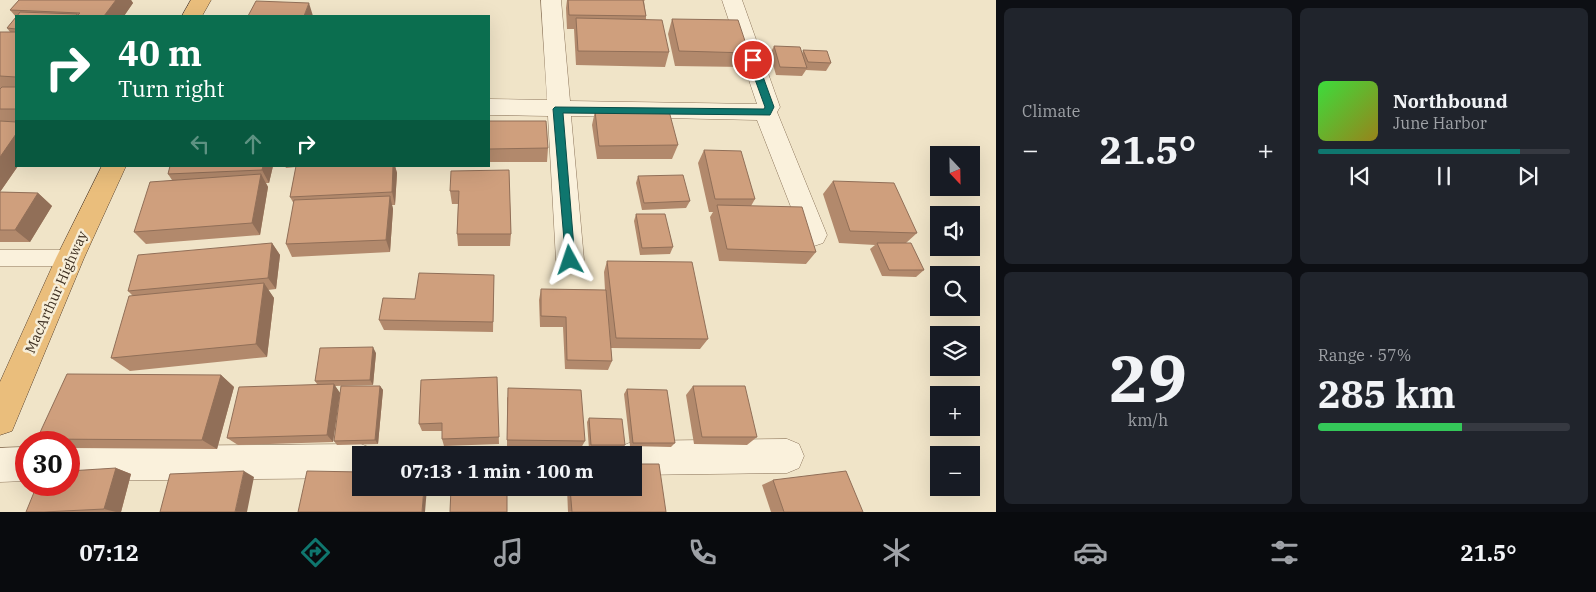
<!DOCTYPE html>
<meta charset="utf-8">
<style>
body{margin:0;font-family:"IBM Plex Serif",serif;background:#20242c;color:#f1f3f6;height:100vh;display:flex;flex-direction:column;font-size:19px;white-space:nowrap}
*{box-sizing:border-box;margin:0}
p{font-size:16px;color:#9ea1a6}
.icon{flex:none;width:28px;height:28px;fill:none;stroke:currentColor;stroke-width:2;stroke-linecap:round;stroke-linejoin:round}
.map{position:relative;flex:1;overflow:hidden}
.details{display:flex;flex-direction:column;gap:8px;padding:8px;background:#0d0f14;width:600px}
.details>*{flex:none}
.banner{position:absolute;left:15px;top:15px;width:475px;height:152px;border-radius:0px;box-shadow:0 5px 20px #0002;background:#0b6e4f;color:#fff;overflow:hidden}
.needle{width:32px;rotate:158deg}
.fabs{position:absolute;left:930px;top:146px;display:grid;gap:10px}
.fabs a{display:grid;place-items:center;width:50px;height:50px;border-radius:0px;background:#171b24;box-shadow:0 5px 20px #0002;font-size:25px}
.speed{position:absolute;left:15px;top:431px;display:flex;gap:10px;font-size:25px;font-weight:700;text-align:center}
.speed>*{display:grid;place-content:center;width:65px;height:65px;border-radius:50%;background:#171b24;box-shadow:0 5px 20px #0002;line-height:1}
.speed .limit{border:8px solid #d22;background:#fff;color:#111}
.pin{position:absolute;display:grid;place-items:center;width:42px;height:42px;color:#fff;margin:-21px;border:2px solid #fff;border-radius:50%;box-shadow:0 1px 5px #0007}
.me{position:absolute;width:55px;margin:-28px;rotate:355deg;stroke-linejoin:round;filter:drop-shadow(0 0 4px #0008)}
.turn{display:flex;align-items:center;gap:18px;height:105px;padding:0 20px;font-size:22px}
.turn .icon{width:65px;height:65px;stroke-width:2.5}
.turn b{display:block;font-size:35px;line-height:42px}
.lanes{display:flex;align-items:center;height:48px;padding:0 20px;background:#0003;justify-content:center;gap:25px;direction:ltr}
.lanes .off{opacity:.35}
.big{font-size:38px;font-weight:800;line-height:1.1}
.details .card{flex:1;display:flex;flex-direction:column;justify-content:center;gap:8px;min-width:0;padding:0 18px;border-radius:8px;background:#20242c}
.details .dial{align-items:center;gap:0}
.dial b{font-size:65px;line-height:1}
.song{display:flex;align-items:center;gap:15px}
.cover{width:60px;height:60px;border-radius:8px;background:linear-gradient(135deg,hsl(120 70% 55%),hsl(50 70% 35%))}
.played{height:5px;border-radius:2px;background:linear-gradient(90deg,#0f766e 80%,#363941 80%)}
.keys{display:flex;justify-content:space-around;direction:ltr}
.heat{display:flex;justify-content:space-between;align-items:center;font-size:28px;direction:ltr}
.charge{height:8px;border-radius:4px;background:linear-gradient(90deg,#34c759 57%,#363941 0)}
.details .tiles{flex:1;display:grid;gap:8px;grid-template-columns:repeat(2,1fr)}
.trip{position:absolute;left:352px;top:446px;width:290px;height:50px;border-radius:0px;background:#171b24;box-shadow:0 5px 20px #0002;font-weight:800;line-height:50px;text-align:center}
.dock{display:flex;height:80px;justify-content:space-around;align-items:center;background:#090b0e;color:#9ea1a6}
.dock .icon{width:35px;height:35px}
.dock .selected{color:#0f766e}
.dock b{font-size:22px;color:#f1f3f6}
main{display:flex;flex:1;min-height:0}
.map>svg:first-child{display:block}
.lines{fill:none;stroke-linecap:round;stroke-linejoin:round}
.service-casing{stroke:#8d765c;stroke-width:1}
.minor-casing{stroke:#8d765c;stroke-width:1}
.trunk-casing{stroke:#5b4430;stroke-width:1}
.service{fill:#faf1dc;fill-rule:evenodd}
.minor{fill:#faf1dc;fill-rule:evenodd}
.trunk{fill:#eabe7c;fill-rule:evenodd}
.wall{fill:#b2896c}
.shaded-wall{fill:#916f58}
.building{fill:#cf9f7d;stroke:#916f58}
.route{fill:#0f766e;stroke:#0a4d48}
.labels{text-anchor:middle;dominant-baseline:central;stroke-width:5;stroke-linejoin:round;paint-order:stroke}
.street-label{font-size:14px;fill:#3d2e20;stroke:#f7eed8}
</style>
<main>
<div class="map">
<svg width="996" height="512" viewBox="0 0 996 512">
<rect width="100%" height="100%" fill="#f0e4c8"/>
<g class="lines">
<defs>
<path id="service" d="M 0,250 L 70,250 L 77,252 L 79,258 L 77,264 L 70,266 L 0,266 Z"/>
<path id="minor" d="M 541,0 L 561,0 L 570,101 L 757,104 L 722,0 L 742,0 L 780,107 L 777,112 L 827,235 L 823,243 L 814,246 L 805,243 L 757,120 L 571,116 L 584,260 L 580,268 L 570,272 L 560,268 L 556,260 L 548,116 L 489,115 L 489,99 L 547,100 Z
M 787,439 L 799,444 L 804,456 L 799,468 L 787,473 L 634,475 L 634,455 L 618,455 L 622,446 L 634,441 Z
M 361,444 L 373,449 L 376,455 L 361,455 L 361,478 L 69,481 L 69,447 Z
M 26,447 L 26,481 L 0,482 L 0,448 Z"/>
<path id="trunk" d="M 191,0 L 211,0 L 202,16 L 182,16 Z
M 102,166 L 126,166 L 84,258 L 12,431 L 0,435 L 0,382 L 56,258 Z"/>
</defs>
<!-- service casing -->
<use href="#service" class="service-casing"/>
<!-- minor casing -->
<use href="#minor" class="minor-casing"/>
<!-- trunk casing -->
<use href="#trunk" class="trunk-casing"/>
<!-- service -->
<use href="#service" class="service"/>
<!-- minor -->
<use href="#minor" class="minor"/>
<!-- trunk -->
<use href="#trunk" class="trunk"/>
</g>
<!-- wall -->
<path class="wall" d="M 19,0 L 131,0 L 133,3 L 124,16 L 16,16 L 16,166 L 18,166 L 0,192 L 38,193 L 52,206 L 30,242 L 0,242 L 0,32 L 10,32 L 7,28 L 16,17 L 10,10 Z
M 567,0 L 645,0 L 644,1 L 646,16 L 646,19 L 669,52 L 665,67 L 576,65 L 574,29 L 567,29 L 566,8 Z
M 672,19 L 749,53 L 743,67 L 675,66 L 668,34 Z
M 774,46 L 802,54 L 803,50 L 831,63 L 826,71 L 806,70 L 802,76 L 776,75 L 770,54 Z
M 595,111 L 678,145 L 672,159 L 597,159 L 592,125 Z
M 489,121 L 548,148 L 547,162 L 489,162 Z
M 704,150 L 755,199 L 751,206 L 816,252 L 806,264 L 719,261 L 710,217 L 713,212 L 709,212 L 698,163 Z
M 170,166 L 273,166 L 269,183 L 266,183 L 268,187 L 260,235 L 146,244 L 134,232 L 172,180 L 168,174 Z
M 285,166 L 395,166 L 397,173 L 395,205 L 392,205 L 393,209 L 390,252 L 292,257 L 286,244 L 294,204 L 290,197 L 296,167 L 286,168 Z
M 509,170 L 511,234 L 510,246 L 458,246 L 457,234 L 458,204 L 452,204 L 450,191 Z
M 638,176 L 690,201 L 686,208 L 642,210 L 636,183 Z
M 833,181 L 917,233 L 906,243 L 924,270 L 916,277 L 882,276 L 870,249 L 875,245 L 839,243 L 823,194 Z
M 636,214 L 673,247 L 670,254 L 640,255 L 634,221 Z
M 272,243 L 280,255 L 276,289 L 268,290 L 274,298 L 267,357 L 130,371 L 111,358 L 133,296 L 128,291 Z
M 607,261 L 708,339 L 700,349 L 611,348 L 607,301 L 612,361 L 608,370 L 565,369 L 563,327 L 540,327 L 539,300 L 541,289 L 605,290 L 604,272 Z
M 494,275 L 493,332 L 384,330 L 379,320 L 415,299 Z
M 376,353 L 373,385 L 335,386 L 340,393 L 333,442 L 238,445 L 227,438 L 317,384 L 315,381 Z
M 221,375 L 234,387 L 217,449 L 69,448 L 69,442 L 46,442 L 37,439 Z
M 497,377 L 499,444 L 444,446 L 442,439 L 442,431 L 422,431 L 419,424 Z
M 380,386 L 383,390 L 378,444 L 337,445 L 334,441 Z
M 693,386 L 757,437 L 747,445 L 694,444 L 686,395 Z
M 627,389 L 675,443 L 671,447 L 630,446 L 624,394 Z
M 507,397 L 585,441 L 581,448 L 507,447 Z
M 589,418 L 625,445 L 622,449 L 589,449 L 587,422 Z
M 116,468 L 131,474 L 121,512 L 26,512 Z
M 773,480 L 863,512 L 771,512 L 762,485 Z
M 567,488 L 634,488 L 666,512 L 568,512 Z"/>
<!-- shaded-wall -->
<path class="shaded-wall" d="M 116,0 L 131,0 L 133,3 L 124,16 L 104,16 Z
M 309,3 L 313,16 L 304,16 Z
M 16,134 L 16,166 L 18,166 L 0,192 L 0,157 Z
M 263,166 L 273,166 L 269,183 L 262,170 Z
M 393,166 L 395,166 L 397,173 L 395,205 L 392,192 Z
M 261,174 L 268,187 L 260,235 L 252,223 Z
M 38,193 L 52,206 L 30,242 L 15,230 Z
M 390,196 L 393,209 L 390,252 L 386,240 Z
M 272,243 L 280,255 L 276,289 L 268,278 Z
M 264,283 L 274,298 L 267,357 L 256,344 Z
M 373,347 L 376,353 L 373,385 L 370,380 Z
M 221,375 L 234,387 L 217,449 L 202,440 Z
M 334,384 L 340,393 L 333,442 L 327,435 Z
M 380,386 L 383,390 L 378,444 L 375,440 Z
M 116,468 L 131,474 L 121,512 L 116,512 L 104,509 Z
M 244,471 L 254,477 L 247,512 L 235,512 Z
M 424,488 L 427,488 L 425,512 L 422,512 Z"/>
<!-- building -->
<path class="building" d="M 19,0 L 116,0 L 104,16 L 77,16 L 80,13 L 10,10 Z
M 568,0 L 643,0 L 646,16 L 569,15 Z
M 256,1 L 309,3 L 304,16 L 248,16 Z
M 20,12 L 77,14 L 76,16 L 17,16 Z
M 16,17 L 16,29 L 7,28 Z
M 576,18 L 662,20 L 669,52 L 578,51 Z
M 672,19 L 738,20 L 749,53 L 679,51 Z
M 0,32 L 16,32 L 16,77 L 0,76 Z
M 774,46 L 800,47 L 807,68 L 780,67 Z
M 803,50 L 827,51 L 831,63 L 808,62 Z
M 2,87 L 16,87 L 16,109 L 0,109 L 0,89 Z
M 595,111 L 669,111 L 678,145 L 599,146 Z
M 0,121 L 16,122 L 16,134 L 0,157 Z
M 489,121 L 546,121 L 548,148 L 489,149 Z
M 704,150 L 741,151 L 755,199 L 715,199 Z
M 170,166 L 263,166 L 262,170 L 168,174 Z
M 296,166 L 393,166 L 392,192 L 290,197 Z
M 509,170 L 511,234 L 457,234 L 459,191 L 450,191 L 451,171 Z
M 261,174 L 252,223 L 134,232 L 150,182 Z
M 683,175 L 690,201 L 644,203 L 638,176 Z
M 833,181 L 894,183 L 917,233 L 850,231 Z
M 0,192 L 38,193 L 15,230 L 0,230 Z
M 390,196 L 386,240 L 286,244 L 294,200 Z
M 717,205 L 802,207 L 816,252 L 727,249 Z
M 636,214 L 665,214 L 673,247 L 642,248 Z
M 272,243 L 268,278 L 128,291 L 138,255 Z
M 877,243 L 911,243 L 924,270 L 889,270 Z
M 607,261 L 692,262 L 708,339 L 616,338 Z
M 419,273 L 494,275 L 493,322 L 379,320 L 383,298 L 415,299 Z
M 264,283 L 256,344 L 111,358 L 129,296 Z
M 541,289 L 606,290 L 612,361 L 567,360 L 566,317 L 541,316 Z
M 373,347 L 370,380 L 315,381 L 320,348 Z
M 67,374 L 221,375 L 202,440 L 37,439 Z
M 497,377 L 499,437 L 442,439 L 442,423 L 419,424 L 421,380 Z
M 334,384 L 327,435 L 227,438 L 239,387 Z
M 341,386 L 380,386 L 375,440 L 334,441 Z
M 693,386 L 745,386 L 757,437 L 702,437 Z
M 508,388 L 581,390 L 585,441 L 507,440 Z
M 627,389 L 667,390 L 675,443 L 633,443 Z
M 589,418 L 622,419 L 625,445 L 591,445 Z
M 634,464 L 659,464 L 666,512 L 572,512 L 570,488 L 634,488 Z
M 116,468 L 104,509 L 44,512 L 26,512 L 37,485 L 69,485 L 69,471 Z
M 244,471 L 235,512 L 160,512 L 170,474 Z
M 307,471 L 361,472 L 361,488 L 424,488 L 422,512 L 298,512 Z
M 846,471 L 863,512 L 784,512 L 773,480 Z
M 451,488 L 507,488 L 507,512 L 450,512 Z"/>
<!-- route -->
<path class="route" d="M 750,57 L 756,57 L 757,60 L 774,107 L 770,115 L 563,113 L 575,260 L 574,264 L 566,264 L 553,109 L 555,107 L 764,109 L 765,107 L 748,60 Z"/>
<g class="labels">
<!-- street labels -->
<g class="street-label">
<text transform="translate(56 292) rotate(-66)">MacArthur Highway</text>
</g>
</g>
</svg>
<div class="fabs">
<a><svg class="needle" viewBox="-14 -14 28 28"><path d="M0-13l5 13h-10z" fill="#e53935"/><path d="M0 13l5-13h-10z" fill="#9ea1a6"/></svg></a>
<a><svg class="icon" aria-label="sound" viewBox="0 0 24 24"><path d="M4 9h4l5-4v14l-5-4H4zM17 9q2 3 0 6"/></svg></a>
<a><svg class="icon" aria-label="search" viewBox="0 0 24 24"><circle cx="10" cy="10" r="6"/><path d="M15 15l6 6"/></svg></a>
<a><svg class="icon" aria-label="layers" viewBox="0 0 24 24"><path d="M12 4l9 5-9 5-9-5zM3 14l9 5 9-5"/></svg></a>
<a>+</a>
<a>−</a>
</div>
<div class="speed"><div class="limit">30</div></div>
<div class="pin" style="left:753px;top:60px;background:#d93025"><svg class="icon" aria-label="arrive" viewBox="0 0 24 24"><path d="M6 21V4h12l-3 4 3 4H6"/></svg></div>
<svg class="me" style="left:570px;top:260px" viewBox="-20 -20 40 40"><path d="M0-17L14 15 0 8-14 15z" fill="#0f766e" stroke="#fff" stroke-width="4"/></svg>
<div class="trip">07:13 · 1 min · 100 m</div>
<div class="banner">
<div class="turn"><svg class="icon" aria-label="right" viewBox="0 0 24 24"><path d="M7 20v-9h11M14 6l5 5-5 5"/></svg><div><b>40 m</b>Turn right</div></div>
<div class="lanes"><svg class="icon off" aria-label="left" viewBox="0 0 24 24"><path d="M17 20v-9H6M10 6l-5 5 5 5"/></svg><svg class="icon off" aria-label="ahead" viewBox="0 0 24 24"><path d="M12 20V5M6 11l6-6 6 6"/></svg><svg class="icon" aria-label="right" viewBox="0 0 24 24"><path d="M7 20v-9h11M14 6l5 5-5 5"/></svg></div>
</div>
</div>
<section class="details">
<div class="tiles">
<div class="card"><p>Climate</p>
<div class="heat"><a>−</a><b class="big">21.5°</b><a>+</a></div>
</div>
<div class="card">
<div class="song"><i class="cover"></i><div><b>Northbound</b><p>June Harbor</p></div></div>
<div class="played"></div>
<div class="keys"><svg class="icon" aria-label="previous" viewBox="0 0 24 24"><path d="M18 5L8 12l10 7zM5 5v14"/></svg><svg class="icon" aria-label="pause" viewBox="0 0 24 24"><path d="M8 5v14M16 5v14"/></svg><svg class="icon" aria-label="next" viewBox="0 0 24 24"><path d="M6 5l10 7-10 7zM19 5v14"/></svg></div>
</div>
<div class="card dial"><b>29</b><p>km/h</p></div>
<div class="card"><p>Range · 57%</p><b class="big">285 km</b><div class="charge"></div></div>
</div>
</section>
</main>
<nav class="dock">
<b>07:12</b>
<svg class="icon selected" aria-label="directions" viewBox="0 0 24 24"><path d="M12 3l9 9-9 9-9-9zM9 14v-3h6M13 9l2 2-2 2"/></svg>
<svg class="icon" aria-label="music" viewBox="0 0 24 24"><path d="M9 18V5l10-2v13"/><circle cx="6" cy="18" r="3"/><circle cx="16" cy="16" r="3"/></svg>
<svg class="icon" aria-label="phone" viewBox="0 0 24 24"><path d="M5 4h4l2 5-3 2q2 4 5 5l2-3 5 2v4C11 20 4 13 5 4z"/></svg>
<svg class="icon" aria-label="climate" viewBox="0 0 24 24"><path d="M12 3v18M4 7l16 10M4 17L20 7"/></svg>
<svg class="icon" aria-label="car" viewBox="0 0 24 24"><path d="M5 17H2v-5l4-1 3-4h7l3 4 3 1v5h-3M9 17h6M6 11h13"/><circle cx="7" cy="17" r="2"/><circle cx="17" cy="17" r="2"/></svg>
<svg class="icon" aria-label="filters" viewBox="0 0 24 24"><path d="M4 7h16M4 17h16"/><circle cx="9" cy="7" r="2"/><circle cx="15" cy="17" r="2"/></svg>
<b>21.5°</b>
</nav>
